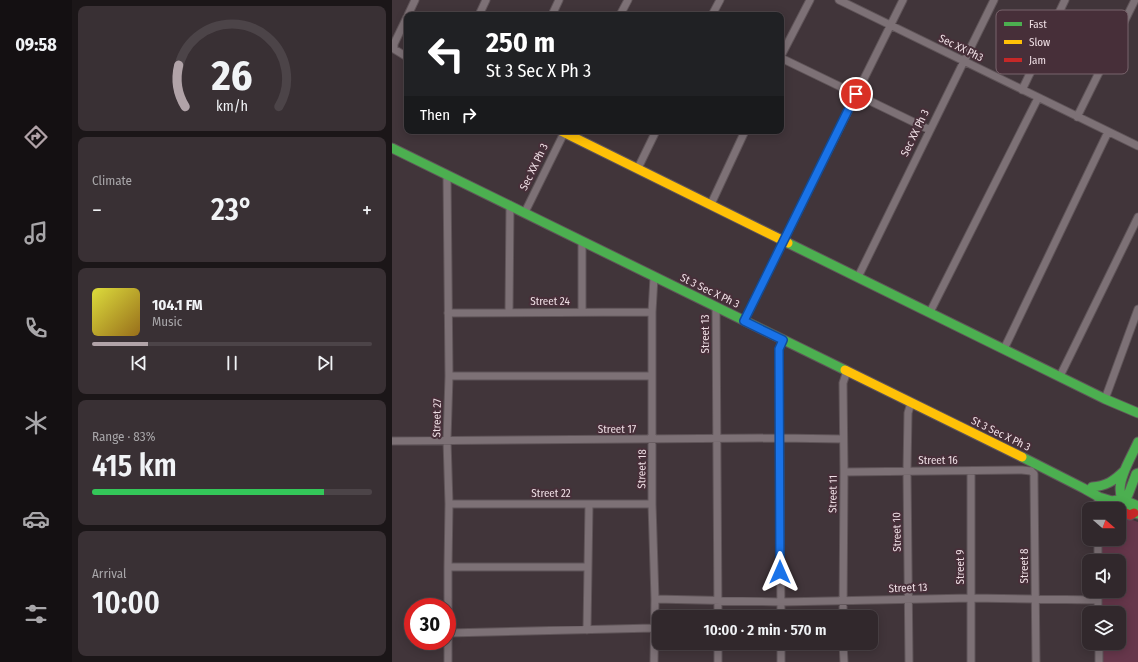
<!DOCTYPE html>
<meta charset="utf-8">
<style>
body{margin:0;font-family:"Fira Sans Condensed",sans-serif;background:#393034;color:#f1f3f6;height:100vh;display:flex;flex-direction:column;font-size:15px;white-space:nowrap}
*{box-sizing:border-box;margin:0}
p{font-size:13px;color:#a8a6a9}
.icon{flex:none;width:22px;height:22px;fill:none;stroke:currentColor;stroke-width:2;stroke-linecap:round;stroke-linejoin:round}
.map{position:relative;flex:1;overflow:hidden}
.drawer{display:flex;flex-direction:column;gap:6px;padding:6px;background:#1b1618;width:320px}
.drawer>*{flex:none}
.guide{position:absolute;left:12px;top:12px;width:380px;height:122px;border-radius:8px;box-shadow:0 2px 10px #0003,0 0 0 1px #4c4448;background:#202124;color:#fff;overflow:hidden}
.needle{width:26px;rotate:110deg}
.fabs{position:absolute;left:690px;top:502px;display:grid;gap:8px}
.fabs a{display:grid;place-items:center;width:44px;height:44px;border-radius:8px;background:#31282c;box-shadow:0 2px 10px #0003,0 0 0 1px #4c4448;font-size:20px}
.speed{position:absolute;left:12px;top:598px;display:flex;gap:8px;font-size:20px;font-weight:700;text-align:center}
.speed>*{display:grid;place-content:center;width:52px;height:52px;border-radius:50%;background:#31282c;box-shadow:0 2px 10px #0003,0 0 0 1px #4c4448;line-height:1}
.speed .limit{border:6px solid #d22;background:#fff;color:#111}
.pin{position:absolute;display:grid;place-items:center;width:34px;height:34px;color:#fff;margin:-17px;border:2px solid #fff;border-radius:50%;box-shadow:0 1px 4px #0007}
.me{position:absolute;width:44px;margin:-22px;rotate:0deg;stroke-linejoin:round;filter:drop-shadow(0 0 3px #0008)}
.turn{display:flex;align-items:center;gap:14px;height:84px;padding:0 16px;font-size:18px}
.turn .icon{width:52px;height:52px;stroke-width:2.5}
.turn b{display:block;font-size:28px;line-height:34px}
.then{display:flex;align-items:center;height:38px;padding:0 16px;background:#0003;gap:8px;font-size:15px}
.big{font-size:30px;font-weight:600;line-height:1.1}
.drawer .tile{flex:1;display:flex;flex-direction:column;justify-content:center;gap:6px;min-width:0;padding:0 14px;border-radius:8px;background:#393034}
.drawer .dial{align-items:center;gap:0}
.dial svg{height:104px;overflow:visible;fill:none;stroke:#4c4448;stroke-width:7;stroke-linecap:round;text-anchor:middle}
.dial text{fill:#f1f3f6;stroke:none}
.song{display:flex;align-items:center;gap:12px}
.cover{width:48px;height:48px;border-radius:6px;background:linear-gradient(135deg,hsl(60 70% 55%),hsl(40 70% 35%))}
.played{height:4px;border-radius:2px;background:linear-gradient(90deg,#b1a3a8 20%,#4c4448 20%)}
.keys{display:flex;justify-content:space-around;direction:ltr}
.heat{display:flex;justify-content:space-between;align-items:center;font-size:22px;direction:ltr}
.charge{height:6px;border-radius:3px;background:linear-gradient(90deg,#34c759 83%,#4c4448 0)}
.trip{position:absolute;left:260px;top:610px;width:226px;height:40px;border-radius:8px;background:#31282c;box-shadow:0 2px 10px #0003,0 0 0 1px #4c4448;font-weight:600;line-height:40px;text-align:center}
main{display:flex;flex:1;min-height:0}
.menu{display:flex;flex-direction:column;width:72px;justify-content:space-around;align-items:center;background:#141012;color:#a8a6a9}
.menu .icon{width:28px;height:28px}
.menu .current{color:#b1a3a8}
.menu b{font-size:18px;color:#f1f3f6}
.map>svg:first-child{display:block}
.green{fill:#66374b}
.lines{fill:none;stroke-linecap:round;stroke-linejoin:round}
.street-casing{stroke:#5f5458;stroke-width:9}
.fast-casing{stroke:#5f5458;stroke-width:11}
.slow-casing{stroke:#5f5458;stroke-width:11}
.jam-casing{stroke:#5f5458;stroke-width:11}
.street{stroke:#7d7176;stroke-width:7}
.fast{stroke:#4caf50;stroke-width:9}
.slow{stroke:#ffc107;stroke-width:9}
.jam{stroke:#c62828;stroke-width:9}
.route-casing{stroke:#114b97;stroke-width:10}
.route{stroke:#1a73e8;stroke-width:7}
.labels{text-anchor:middle;dominant-baseline:central;stroke-width:4;stroke-linejoin:round;paint-order:stroke}
.street-label{font-size:11px;fill:#eedee4;stroke:#472f39}
.key{fill:#472f39;stroke:#79646c;stroke-width:1}
.key-label{font-size:11px;fill:#eedee4}
</style>
<main>
<nav class="menu">
<b>09:58</b>
<svg class="icon current" aria-label="directions" viewBox="0 0 24 24"><path d="M12 3l9 9-9 9-9-9zM9 14v-3h6M13 9l2 2-2 2"/></svg>
<svg class="icon" aria-label="music" viewBox="0 0 24 24"><path d="M9 18V5l10-2v13"/><circle cx="6" cy="18" r="3"/><circle cx="16" cy="16" r="3"/></svg>
<svg class="icon" aria-label="phone" viewBox="0 0 24 24"><path d="M5 4h4l2 5-3 2q2 4 5 5l2-3 5 2v4C11 20 4 13 5 4z"/></svg>
<svg class="icon" aria-label="climate" viewBox="0 0 24 24"><path d="M12 3v18M4 7l16 10M4 17L20 7"/></svg>
<svg class="icon" aria-label="car" viewBox="0 0 24 24"><path d="M5 17H2v-5l4-1 3-4h7l3 4 3 1v5h-3M9 17h6M6 11h13"/><circle cx="7" cy="17" r="2"/><circle cx="17" cy="17" r="2"/></svg>
<svg class="icon" aria-label="filters" viewBox="0 0 24 24"><path d="M4 7h16M4 17h16"/><circle cx="9" cy="7" r="2"/><circle cx="15" cy="17" r="2"/></svg>
</nav>
<section class="drawer">
<div class="tile dial"><svg viewBox="0 0 100 80">
<path d="M14 69A42 42 0 1 1 86 69"/>
<path d="M14 69A42 42 0 0 1 9 37" stroke="#b1a3a8"/>
<text x="50" y="56" font-size="32" font-weight="700">26</text>
<text x="50" y="72" font-size="11">km/h</text>
</svg></div>
<div class="tile"><p>Climate</p>
<div class="heat"><a>−</a><b class="big">23°</b><a>+</a></div>
</div>
<div class="tile">
<div class="song"><i class="cover"></i><div><b>104.1 FM</b><p>Music</p></div></div>
<div class="played"></div>
<div class="keys"><svg class="icon" aria-label="previous" viewBox="0 0 24 24"><path d="M18 5L8 12l10 7zM5 5v14"/></svg><svg class="icon" aria-label="pause" viewBox="0 0 24 24"><path d="M8 5v14M16 5v14"/></svg><svg class="icon" aria-label="next" viewBox="0 0 24 24"><path d="M6 5l10 7-10 7zM19 5v14"/></svg></div>
</div>
<div class="tile"><p>Range · 83%</p><b class="big">415 km</b><div class="charge"></div></div>
<div class="tile"><p>Arrival</p><b class="big">10:00</b></div>
</section>
<div class="map">
<svg width="746" height="662" viewBox="0 0 746 662">
<rect width="100%" height="100%" fill="#41353a"/>
<!-- green -->
<path class="green" d="M 727,515 L 746,522 L 746,662 L 711,662 L 711,643 L 727,643 L 727,613 L 710,613 L 710,591 L 727,591 L 727,561 L 709,561 L 709,539 L 727,539 Z"/>
<g class="lines">
<defs>
<path id="street" d="M 447,0 L 746,146
M 16,15 L 23,0
M 87,15 L 94,0
M 160,15 L 167,0
M 228,15 L 236,0
M 320,15 L 328,0
M 15,17 L 2,44 L 2,49 L 15,57
M 389,56 L 418,0
M 389,58 L 538,130
M 630,90 L 673,0
M 685,117 L 743,0
M 246,168 L 264,131
M 55,175 L 57,376 L 55,440 L 57,504 L 56,567 L 56,662
M 319,204 L 353,131
M 133,212 L 173,131
M 466,277 L 602,0
M 324,308 L 326,617
M 190,311 L 190,242
M 117,312 L 118,205
M 538,312 L 646,98
M 56,313 L 260,312
M 352,321 L 511,0
M 612,349 L 716,132
M 57,376 L 260,376
M 668,376 L 746,217
M 713,399 L 746,309
M 0,441 L 388,438 L 451,439
M 579,471 L 579,662
M 639,471 L 642,474 L 642,480 L 644,662
M 452,472 L 630,470 L 639,471
M 57,504 L 260,504
M 706,509 L 706,497
M 706,539 L 706,561
M 56,567 L 196,567
M 706,591 L 706,613
M 263,599 L 389,602 L 579,598 L 706,600
M 389,617 L 387,349 L 391,339
M 451,617 L 452,472 L 451,383 L 455,371
M 195,630 L 197,504
M 56,633 L 262,628
M 326,643 L 326,662
M 389,643 L 389,662
M 451,643 L 452,662
M 707,643 L 707,662
M 262,662 L 263,599 L 260,504 L 260,312 L 262,277
M 517,662 L 515,471 L 516,413 L 519,403"/>
<path id="fast" d="M 0,148 L 453,370
M 396,243 L 713,399 L 746,413
M 746,442 C 735,467 712,497 746,514
M 630,457 L 691,488 L 707,497 L 720,501 L 731,499 L 736,495 L 744,474 L 746,473
M 700,487 C 714,486 722,481 732,471
M 730,499 L 746,506"/>
<path id="slow" d="M 169,131 L 396,243
M 453,370 L 630,457"/>
<path id="jam" d="M 727,510 L 738,515 L 742,513"/>
</defs>
<!-- street casing -->
<use href="#street" class="street-casing"/>
<!-- fast casing -->
<use href="#fast" class="fast-casing"/>
<!-- slow casing -->
<use href="#slow" class="slow-casing"/>
<!-- jam casing -->
<use href="#jam" class="jam-casing"/>
<!-- street -->
<use href="#street" class="street"/>
<!-- fast -->
<use href="#fast" class="fast"/>
<!-- slow -->
<use href="#slow" class="slow"/>
<!-- jam -->
<use href="#jam" class="jam"/>
</g>
<g class="lines">
<defs>
<path id="route" d="M 388,572 L 387,349 L 391,340 L 352,321 L 464,94"/>
</defs>
<!-- route casing -->
<use href="#route" class="route-casing"/>
<!-- route -->
<use href="#route" class="route"/>
</g>
<g class="labels">
<!-- street labels -->
<g class="street-label">
<text transform="translate(569 48) rotate(26)">Sec XX Ph3</text>
<text transform="translate(523 133) rotate(-64)">Sec XX Ph 3</text>
<text transform="translate(142 167) rotate(-64)">Sec XX Ph 3</text>
<text transform="translate(318 291) rotate(26)">St 3 Sec X Ph 3</text>
<text x="158" y="301">Street 24</text>
<text transform="translate(313 334) rotate(-90)">Street 13</text>
<text transform="translate(45 418) rotate(-89)">Street 27</text>
<text x="225" y="429">Street 17</text>
<text transform="translate(609 434) rotate(26)">St 3 Sec X Ph 3</text>
<text x="546" y="460">Street 16</text>
<text transform="translate(250 469) rotate(-89)">Street 18</text>
<text x="159" y="493">Street 22</text>
<text transform="translate(441 494) rotate(-89)">Street 11</text>
<text transform="translate(505 532) rotate(-91)">Street 10</text>
<text transform="translate(632 566) rotate(-90)">Street 8</text>
<text transform="translate(568 567) rotate(-90)">Street 9</text>
<text transform="translate(516 588) rotate(-2)">Street 13</text>
</g>
</g>
<!-- legend -->
<rect x="604" y="10" width="132" height="64" rx="6" class="key"/>
<rect x="612" y="22" width="18" height="4" fill="#4caf50"/>
<rect x="612" y="40" width="18" height="4" fill="#ffc107"/>
<rect x="612" y="58" width="18" height="4" fill="#c62828"/>
<g class="key-label">
<text x="637" y="28">Fast</text>
<text x="637" y="46">Slow</text>
<text x="637" y="64">Jam</text>
</g>
</svg>
<div class="fabs">
<a><svg class="needle" viewBox="-14 -14 28 28"><path d="M0-13l5 13h-10z" fill="#e53935"/><path d="M0 13l5-13h-10z" fill="#a8a6a9"/></svg></a>
<a><svg class="icon" aria-label="sound" viewBox="0 0 24 24"><path d="M4 9h4l5-4v14l-5-4H4zM17 9q2 3 0 6"/></svg></a>
<a><svg class="icon" aria-label="layers" viewBox="0 0 24 24"><path d="M12 4l9 5-9 5-9-5zM3 14l9 5 9-5"/></svg></a>
</div>
<div class="speed"><div class="limit">30</div></div>
<div class="pin" style="left:464px;top:94px;background:#d93025"><svg class="icon" aria-label="arrive" viewBox="0 0 24 24"><path d="M6 21V4h12l-3 4 3 4H6"/></svg></div>
<svg class="me" style="left:388px;top:572px" viewBox="-20 -20 40 40"><path d="M0-17L14 15 0 8-14 15z" fill="#1a73e8" stroke="#fff" stroke-width="4"/></svg>
<div class="trip">10:00 · 2 min · 570 m</div>
<div class="guide">
<div class="turn"><svg class="icon" aria-label="left" viewBox="0 0 24 24"><path d="M17 20v-9H6M10 6l-5 5 5 5"/></svg><div><b>250 m</b>St 3 Sec X Ph 3</div></div>
<div class="then">Then<svg class="icon" aria-label="right" viewBox="0 0 24 24"><path d="M7 20v-9h11M14 6l5 5-5 5"/></svg></div>
</div>
</div>
</main>
